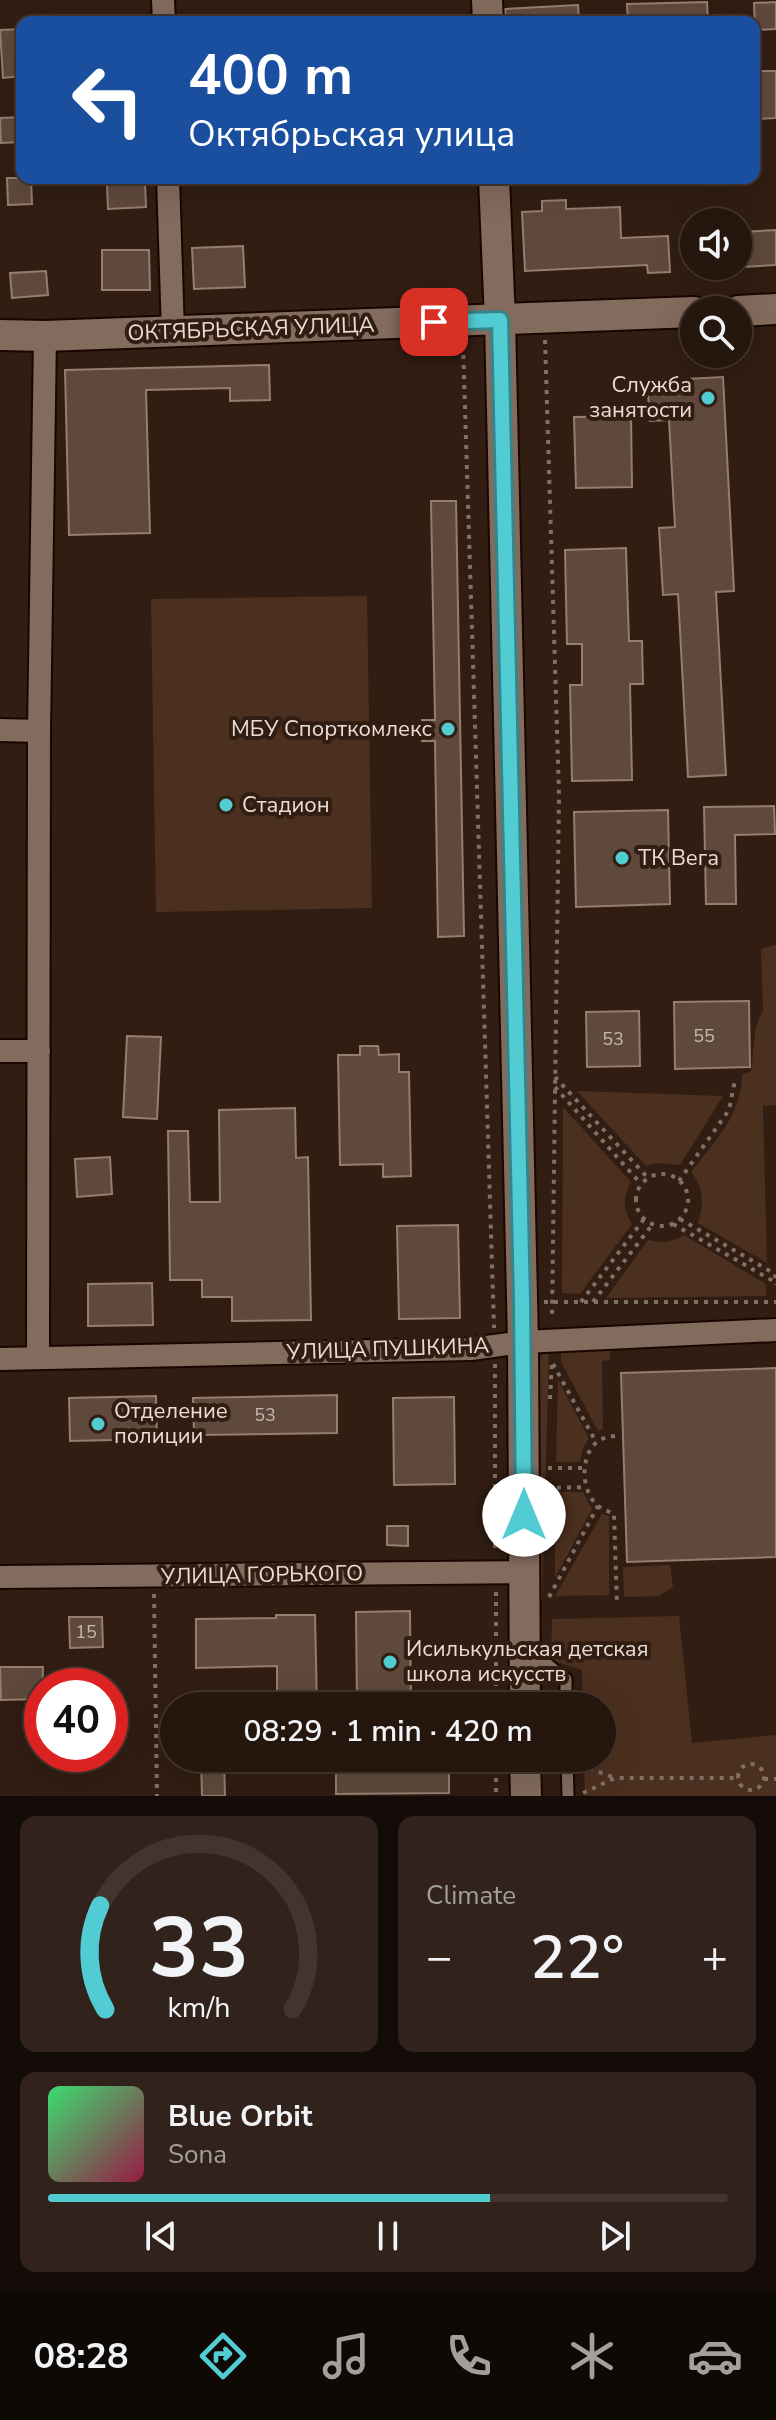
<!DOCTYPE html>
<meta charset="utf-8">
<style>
body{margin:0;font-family:"Nunito Sans",sans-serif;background:#31231c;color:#f1f3f6;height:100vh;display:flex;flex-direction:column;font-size:30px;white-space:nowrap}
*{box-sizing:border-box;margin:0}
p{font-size:26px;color:#a39f9e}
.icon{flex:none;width:44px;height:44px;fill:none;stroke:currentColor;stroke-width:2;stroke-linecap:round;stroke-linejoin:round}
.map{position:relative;height:1796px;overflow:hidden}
.details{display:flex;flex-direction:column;gap:20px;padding:20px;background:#140c08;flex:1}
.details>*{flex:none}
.hud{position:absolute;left:16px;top:16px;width:744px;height:168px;border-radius:16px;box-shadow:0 8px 32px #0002,0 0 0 2px #42352e;background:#1a4fa0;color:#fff;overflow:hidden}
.buttons{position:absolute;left:680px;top:208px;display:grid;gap:16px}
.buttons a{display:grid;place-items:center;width:72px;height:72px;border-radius:50%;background:#25160e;box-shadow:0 8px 32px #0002,0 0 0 2px #42352e;font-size:40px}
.speed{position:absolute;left:24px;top:1668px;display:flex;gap:16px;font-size:40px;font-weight:700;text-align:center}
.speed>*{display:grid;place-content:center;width:104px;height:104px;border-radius:50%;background:#25160e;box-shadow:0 8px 32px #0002,0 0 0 2px #42352e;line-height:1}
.speed .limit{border:12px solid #d22;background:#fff;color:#111}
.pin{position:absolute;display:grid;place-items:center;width:68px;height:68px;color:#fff;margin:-34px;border-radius:16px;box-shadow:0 4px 12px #0006}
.me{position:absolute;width:88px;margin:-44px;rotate:0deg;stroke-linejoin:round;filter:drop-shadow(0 0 6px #0008)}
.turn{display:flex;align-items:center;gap:28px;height:168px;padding:0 40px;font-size:36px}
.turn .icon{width:104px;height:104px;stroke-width:2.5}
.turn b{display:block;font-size:56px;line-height:68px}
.big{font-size:60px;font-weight:600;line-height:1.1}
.details .widget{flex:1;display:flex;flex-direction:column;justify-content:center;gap:12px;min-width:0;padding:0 28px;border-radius:16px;background:#31231c}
.details .dial{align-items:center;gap:0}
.dial svg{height:208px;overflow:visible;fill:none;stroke:#42352e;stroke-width:7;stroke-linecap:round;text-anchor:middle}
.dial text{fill:#f1f3f6;stroke:none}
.song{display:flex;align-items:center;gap:24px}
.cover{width:96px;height:96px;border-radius:12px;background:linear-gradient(135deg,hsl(140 70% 55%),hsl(340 70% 35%))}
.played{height:8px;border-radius:4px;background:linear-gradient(90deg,#51ccd3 65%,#42352e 65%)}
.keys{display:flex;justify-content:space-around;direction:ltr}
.heat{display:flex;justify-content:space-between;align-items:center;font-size:44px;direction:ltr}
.details .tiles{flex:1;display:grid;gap:20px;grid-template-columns:1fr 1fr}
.widget:last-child{grid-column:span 2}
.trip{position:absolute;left:160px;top:1692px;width:456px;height:80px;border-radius:40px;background:#25160e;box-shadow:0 8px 32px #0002,0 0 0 2px #42352e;font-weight:600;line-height:80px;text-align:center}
.tab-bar{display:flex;height:128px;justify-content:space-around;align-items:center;background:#0f0906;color:#a39f9e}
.tab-bar .icon{width:56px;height:56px}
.tab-bar .current{color:#51ccd3}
.tab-bar b{font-size:36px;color:#f1f3f6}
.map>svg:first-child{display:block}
.green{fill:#4c301f}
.building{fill:#5f493c;stroke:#967d6f;stroke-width:2}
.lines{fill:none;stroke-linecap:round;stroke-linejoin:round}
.lane-casing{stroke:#180701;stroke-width:15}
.street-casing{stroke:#180701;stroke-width:26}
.secondary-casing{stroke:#180701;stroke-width:34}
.path{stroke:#817066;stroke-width:4;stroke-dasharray:4 6;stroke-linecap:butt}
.lane{stroke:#836b5d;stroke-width:11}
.street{stroke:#836b5d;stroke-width:22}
.secondary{stroke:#836b5d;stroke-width:30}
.route-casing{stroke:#358589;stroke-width:20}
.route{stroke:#51ccd3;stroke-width:14}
.poi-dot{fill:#51ccd3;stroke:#311d12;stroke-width:3}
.labels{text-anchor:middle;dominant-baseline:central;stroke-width:8;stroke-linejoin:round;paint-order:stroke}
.number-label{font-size:18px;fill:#c7b7ae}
.street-label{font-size:22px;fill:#eadcd4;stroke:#311d12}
.poi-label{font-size:22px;fill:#eadcd4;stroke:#311d12;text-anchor:start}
</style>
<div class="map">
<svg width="776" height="1796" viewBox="0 0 776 1796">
<rect width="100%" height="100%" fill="#311d12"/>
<!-- green -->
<path class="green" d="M 367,596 L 372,908 L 156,912 L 151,599 Z
M 776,945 L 776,1105 L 763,1106 L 767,1263 L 698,1223 C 704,1204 704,1187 691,1172 C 715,1141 741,1116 742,1075 L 751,1071 L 756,1026 L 763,1010 L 761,949 Z
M 577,1091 L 723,1096 L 680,1165 L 657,1163 L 646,1166 Z
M 563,1107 L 631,1182 C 623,1198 622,1208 632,1224 L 580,1294 L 562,1293 Z
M 684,1235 L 766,1284 L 766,1296 L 606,1298 L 648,1240 C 662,1243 672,1243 684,1235 Z
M 610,1347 L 610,1360 L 602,1361 L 603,1429 L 598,1431 L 561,1362 L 561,1350 Z
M 549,1351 L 542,1600 L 534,1600 L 532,1368 L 544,1352 Z
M 558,1380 L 589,1438 L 583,1448 L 580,1462 L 556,1462 Z
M 555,1492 L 583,1492 L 592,1509 L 555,1578 Z
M 602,1514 L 609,1516 L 609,1595 L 555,1596 Z
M 670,1565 L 673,1587 L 659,1596 L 624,1597 L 623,1567 Z
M 679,1616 L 692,1743 L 776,1735 L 776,1796 L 585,1796 L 584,1758 L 602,1758 L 602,1706 L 583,1706 L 582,1670 L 551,1660 L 552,1619 Z"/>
<!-- building -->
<path class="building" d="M 707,2 L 708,22 L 628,22 L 627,4 Z
M 776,2 L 776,29 L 755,30 L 754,3 Z
M 578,5 L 579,22 L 506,22 L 505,9 Z
M 22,29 L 22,76 L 3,78 L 0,30 Z
M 759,71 L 776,71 L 776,118 L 754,119 L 754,101 L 760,100 Z
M 22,117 L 22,142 L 1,143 L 0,118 Z
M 7,178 L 31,178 L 32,204 L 8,205 Z
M 145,183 L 146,207 L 108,209 L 107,185 Z
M 566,200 L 566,209 L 620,207 L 621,238 L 668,236 L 670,272 L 648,273 L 647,265 L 525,271 L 522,212 L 542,211 L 542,201 Z
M 776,230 L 776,265 L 743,267 L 742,232 Z
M 243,246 L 245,287 L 194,289 L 192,248 Z
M 102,250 L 149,250 L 150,290 L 102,290 Z
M 46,271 L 48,295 L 12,298 L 10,273 Z
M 269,365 L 270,400 L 230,401 L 230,388 L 146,390 L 150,533 L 69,535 L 65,370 Z
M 723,377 L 734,591 L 716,592 L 726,775 L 688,777 L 678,594 L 663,595 L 659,528 L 675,527 L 669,420 L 650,421 L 647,381 Z
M 631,416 L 632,487 L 576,488 L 574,417 Z
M 431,501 L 456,501 L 464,936 L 438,937 L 435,741 L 422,741 L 422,720 L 435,720 Z
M 626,548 L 629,641 L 642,641 L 643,684 L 630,684 L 632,780 L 572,781 L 570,685 L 582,685 L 582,644 L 567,644 L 565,550 Z
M 774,806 L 775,834 L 735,835 L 736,904 L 706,904 L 704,807 Z
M 668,810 L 670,904 L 576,907 L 574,812 Z
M 749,1001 L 750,1067 L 675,1069 L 674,1002 Z
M 639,1011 L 640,1066 L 587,1067 L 586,1012 Z
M 127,1036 L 161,1037 L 157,1119 L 123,1117 Z
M 360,1046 L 378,1046 L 379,1055 L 399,1054 L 399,1072 L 409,1072 L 411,1176 L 383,1177 L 383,1164 L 340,1165 L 338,1055 L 360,1055 Z
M 295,1108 L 296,1158 L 308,1157 L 311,1320 L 232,1321 L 232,1297 L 202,1297 L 202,1280 L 170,1280 L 168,1131 L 188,1131 L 190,1202 L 220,1202 L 219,1110 Z
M 110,1157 L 112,1194 L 77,1197 L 75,1159 Z
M 458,1225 L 460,1318 L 399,1319 L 397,1226 Z
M 152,1283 L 153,1325 L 88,1326 L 88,1284 Z
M 776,1368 L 776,1557 L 627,1562 L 621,1373 Z
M 337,1395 L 337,1433 L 194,1435 L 193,1398 Z
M 156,1396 L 157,1439 L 70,1441 L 69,1398 Z
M 454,1397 L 455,1484 L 394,1485 L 393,1398 Z
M 387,1526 L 408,1526 L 408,1546 L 387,1545 Z
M 410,1611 L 411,1706 L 357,1706 L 356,1612 Z
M 276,1615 L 315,1615 L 317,1706 L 277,1706 L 277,1666 L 196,1668 L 196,1619 L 276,1618 Z
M 69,1617 L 102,1617 L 103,1647 L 70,1648 Z
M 0,1667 L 43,1667 L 42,1699 L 1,1700 Z
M 201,1758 L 224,1758 L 225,1796 L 202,1796 Z
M 336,1758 L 449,1758 L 449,1793 L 336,1794 Z"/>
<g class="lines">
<defs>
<path id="lane" d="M 528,1649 L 566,1679 L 566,1706
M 567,1758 L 568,1796"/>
<path id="street" d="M 163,0 L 164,22
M 168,178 L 173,332
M 0,730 L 39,731
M 0,1051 L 39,1051
M 38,1358 L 39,731 L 45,336
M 0,1359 L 471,1349 L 523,1342 L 776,1330
M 0,1577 L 524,1572"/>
<path id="secondary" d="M 487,0 L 488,22
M 494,178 L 500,320 L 523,1342 L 525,1706
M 738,311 L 776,309
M 0,335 L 45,336 L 694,312
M 525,1758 L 526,1796"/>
</defs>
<!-- lane casing -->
<use href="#lane" class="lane-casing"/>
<!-- street casing -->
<use href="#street" class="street-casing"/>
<!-- secondary casing -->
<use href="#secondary" class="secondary-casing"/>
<!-- path -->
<path class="path" d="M 545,340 L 559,795 L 552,1319
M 463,345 L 494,1328
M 555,1077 L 648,1178
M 555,1087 L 641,1184
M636 1200a26 26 0 1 1 52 0a26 26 0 1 1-52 0Z
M 679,1181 L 729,1110 L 735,1080
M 680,1219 L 775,1274 L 776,1285
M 673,1224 L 775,1282
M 544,1302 L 776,1302
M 581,1302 L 644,1219
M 593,1302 L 652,1225
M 495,1364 L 495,1552
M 553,1364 L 596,1442
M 550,1399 L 552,1360
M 615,1436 C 608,1437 602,1438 597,1442 C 580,1455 581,1491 597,1505 C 601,1509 608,1511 614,1514 L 617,1605
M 548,1468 L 586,1468
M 547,1488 L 587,1487
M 496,1592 L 496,1706
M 154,1594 L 157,1796
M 549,1597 L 598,1506
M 496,1758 L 496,1796
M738 1777a13 13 0 1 1 26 0a13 13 0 1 1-26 0Z
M 580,1765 L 615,1778
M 764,1779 L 776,1779
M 583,1793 L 615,1778 L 738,1778"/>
<!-- lane -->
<use href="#lane" class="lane"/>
<!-- street -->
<use href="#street" class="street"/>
<!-- secondary -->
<use href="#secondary" class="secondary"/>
</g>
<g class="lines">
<defs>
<path id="route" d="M 434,322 L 500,320 L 522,1302 L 524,1515"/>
</defs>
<!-- route casing -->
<use href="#route" class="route-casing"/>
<!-- route -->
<use href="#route" class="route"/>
</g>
<!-- markers -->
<g class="poi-dot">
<circle cx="708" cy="398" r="8"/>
<circle cx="448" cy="729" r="8"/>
<circle cx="226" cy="805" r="8"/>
<circle cx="622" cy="858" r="8"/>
<circle cx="98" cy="1424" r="8"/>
<circle cx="390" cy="1662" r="8"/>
</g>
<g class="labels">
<!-- number labels -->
<g class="number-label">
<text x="704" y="1036">55</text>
<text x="613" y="1039">53</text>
<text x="265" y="1415">53</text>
<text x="86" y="1632">15</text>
</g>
<!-- street labels -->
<g class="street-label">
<text transform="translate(251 329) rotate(-2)">ОКТЯБРЬСКАЯ УЛИЦА</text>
<text transform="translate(388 1349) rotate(-2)">УЛИЦА ПУШКИНА</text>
<text transform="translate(262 1575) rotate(-1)">УЛИЦА ГОРЬКОГО</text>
</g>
<!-- poi labels -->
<g class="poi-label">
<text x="692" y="385" text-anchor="end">Служба<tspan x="692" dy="25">занятости</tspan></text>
<text x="432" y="729" text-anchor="end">МБУ Спорткомлекс</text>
<text x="242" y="805">Стадион</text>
<text x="638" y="858">ТК Вега</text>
<text x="114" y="1411">Отделение<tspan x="114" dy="25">полиции</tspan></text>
<text x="406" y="1649">Исилькульская детская<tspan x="406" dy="25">школа искусств</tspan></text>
</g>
</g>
</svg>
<div class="buttons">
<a><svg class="icon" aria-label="sound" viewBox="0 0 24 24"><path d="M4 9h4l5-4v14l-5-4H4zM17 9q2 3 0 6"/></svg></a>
<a><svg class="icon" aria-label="search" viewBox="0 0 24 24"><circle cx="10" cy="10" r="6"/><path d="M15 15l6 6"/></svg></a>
</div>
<div class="speed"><div class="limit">40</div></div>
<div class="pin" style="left:434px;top:322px;background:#d93025"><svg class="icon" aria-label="arrive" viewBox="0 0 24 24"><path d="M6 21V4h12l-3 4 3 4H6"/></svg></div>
<svg class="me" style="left:524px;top:1515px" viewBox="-20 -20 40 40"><circle r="19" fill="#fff"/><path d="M0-13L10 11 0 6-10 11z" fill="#51ccd3"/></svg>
<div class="trip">08:29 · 1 min · 420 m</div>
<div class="hud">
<div class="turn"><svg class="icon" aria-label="left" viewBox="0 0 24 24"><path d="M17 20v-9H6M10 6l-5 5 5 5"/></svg><div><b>400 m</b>Октябрьская улица</div></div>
</div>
</div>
<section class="details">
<div class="tiles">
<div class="widget dial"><svg viewBox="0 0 100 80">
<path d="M14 69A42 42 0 1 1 86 69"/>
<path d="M14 69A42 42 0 0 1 12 29" stroke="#51ccd3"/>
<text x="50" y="56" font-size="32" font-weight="700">33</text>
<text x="50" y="72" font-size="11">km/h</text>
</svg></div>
<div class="widget"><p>Climate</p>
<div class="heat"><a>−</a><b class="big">22°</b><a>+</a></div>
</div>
<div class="widget">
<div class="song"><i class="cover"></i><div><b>Blue Orbit</b><p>Sona</p></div></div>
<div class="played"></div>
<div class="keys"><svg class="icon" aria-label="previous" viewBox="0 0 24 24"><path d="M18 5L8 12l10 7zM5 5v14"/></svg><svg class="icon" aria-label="pause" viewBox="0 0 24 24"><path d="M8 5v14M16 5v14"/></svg><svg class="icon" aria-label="next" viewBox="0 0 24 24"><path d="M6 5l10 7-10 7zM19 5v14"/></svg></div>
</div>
</div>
</section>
<nav class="tab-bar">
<b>08:28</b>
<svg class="icon current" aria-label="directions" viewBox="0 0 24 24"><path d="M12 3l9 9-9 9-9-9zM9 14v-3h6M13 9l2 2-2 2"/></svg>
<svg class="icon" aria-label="music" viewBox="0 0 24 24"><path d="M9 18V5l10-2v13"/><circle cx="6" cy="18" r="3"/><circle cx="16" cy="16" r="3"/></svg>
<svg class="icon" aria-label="phone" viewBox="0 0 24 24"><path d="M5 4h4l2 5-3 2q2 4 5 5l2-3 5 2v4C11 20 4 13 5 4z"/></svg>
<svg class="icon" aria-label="climate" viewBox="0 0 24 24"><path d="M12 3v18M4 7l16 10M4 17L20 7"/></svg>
<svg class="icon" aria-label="car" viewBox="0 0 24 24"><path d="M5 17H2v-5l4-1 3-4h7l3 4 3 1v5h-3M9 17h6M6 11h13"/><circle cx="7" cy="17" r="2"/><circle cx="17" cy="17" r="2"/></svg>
</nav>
